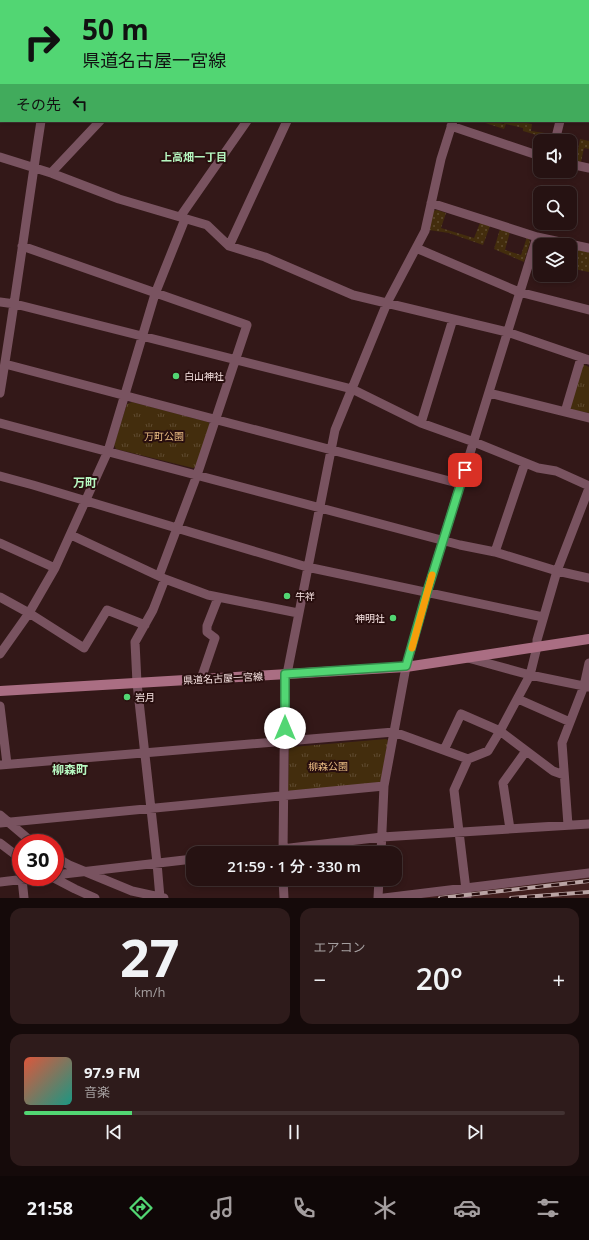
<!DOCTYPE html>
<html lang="ja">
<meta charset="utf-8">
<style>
body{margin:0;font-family:"Open Sans","Noto Sans JP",sans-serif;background:#2e1b1b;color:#f1f3f6;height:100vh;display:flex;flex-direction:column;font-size:15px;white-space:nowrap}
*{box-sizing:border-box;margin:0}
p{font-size:13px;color:#a49e9f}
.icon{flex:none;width:22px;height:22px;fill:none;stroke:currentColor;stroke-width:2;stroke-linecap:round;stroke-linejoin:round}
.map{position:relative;height:898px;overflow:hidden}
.details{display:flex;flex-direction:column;gap:10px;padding:10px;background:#150a0a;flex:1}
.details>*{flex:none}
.top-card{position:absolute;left:0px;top:0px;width:589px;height:122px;box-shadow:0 2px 6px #0003,0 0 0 1px #423232;background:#52d673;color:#111;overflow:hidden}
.fabs{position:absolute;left:533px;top:134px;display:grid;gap:8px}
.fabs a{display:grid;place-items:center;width:44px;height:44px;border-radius:8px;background:#261212;box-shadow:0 2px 6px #0003,0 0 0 1px #423232;font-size:20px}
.speed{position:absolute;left:12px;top:834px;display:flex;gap:8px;font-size:20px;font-weight:700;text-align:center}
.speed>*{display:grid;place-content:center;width:52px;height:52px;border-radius:50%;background:#261212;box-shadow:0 2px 6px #0003,0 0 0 1px #423232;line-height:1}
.speed .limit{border:6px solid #d22;background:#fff;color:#111}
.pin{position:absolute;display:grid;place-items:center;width:34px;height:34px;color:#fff;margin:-17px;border-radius:8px;box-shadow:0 2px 6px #0006}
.me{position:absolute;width:44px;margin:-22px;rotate:0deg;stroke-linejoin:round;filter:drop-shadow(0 0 3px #0008)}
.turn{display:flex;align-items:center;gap:14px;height:84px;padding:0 16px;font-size:18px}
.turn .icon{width:52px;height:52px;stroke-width:2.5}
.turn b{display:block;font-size:28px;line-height:34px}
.then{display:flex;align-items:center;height:38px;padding:0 16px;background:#0003;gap:8px;font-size:15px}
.big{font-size:30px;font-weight:600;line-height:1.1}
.details .card{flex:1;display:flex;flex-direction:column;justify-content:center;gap:6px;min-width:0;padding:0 14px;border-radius:12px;background:#2e1b1b}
.details .dial{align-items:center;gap:0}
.dial b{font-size:52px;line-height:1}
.song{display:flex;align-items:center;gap:12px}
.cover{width:48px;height:48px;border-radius:6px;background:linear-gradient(135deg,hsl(10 70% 55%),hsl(170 70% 35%))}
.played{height:4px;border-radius:2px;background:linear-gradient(90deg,#52d673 20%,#423232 20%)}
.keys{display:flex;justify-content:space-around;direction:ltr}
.heat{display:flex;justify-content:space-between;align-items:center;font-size:22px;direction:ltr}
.details .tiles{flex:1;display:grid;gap:10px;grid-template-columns:1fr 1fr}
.card:last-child{grid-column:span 2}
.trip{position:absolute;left:186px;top:846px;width:216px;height:40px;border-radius:12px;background:#261212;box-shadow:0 2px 6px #0003,0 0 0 1px #423232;font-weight:600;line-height:40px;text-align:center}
.tab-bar{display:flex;height:64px;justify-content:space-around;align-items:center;background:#0f0707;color:#a49e9f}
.tab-bar .icon{width:28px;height:28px}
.tab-bar .selected{color:#52d673}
.tab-bar b{font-size:18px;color:#f1f3f6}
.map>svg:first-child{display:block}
.built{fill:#411f1e}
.park{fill:url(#park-tufts)}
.garden{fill:url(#garden-dots)}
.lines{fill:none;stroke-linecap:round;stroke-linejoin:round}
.street{stroke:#795360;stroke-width:9}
.secondary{stroke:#aa6e83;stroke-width:10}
.rail-casing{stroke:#baa4a4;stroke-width:4}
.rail{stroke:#290f0f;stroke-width:2.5;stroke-dasharray:8;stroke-linecap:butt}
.route-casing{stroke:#358b4b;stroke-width:10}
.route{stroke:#52d673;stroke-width:7}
.slow{stroke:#f59e0b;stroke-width:7}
.poi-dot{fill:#52d673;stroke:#290f0f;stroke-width:1.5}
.labels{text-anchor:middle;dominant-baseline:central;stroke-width:4;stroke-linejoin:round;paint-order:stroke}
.poi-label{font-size:10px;fill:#f7e3e2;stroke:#290f0f;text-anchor:start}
.park-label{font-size:10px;fill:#e9bc83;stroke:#290f0f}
.street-label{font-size:10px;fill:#f7e3e2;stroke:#290f0f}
.neighbourhood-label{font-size:11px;font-weight:bold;fill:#b6f7c0;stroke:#290f0f}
.quarter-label{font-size:12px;font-weight:bold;fill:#b6f7c0;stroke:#290f0f}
</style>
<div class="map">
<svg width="589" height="898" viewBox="0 0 589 898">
<defs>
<pattern id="park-tufts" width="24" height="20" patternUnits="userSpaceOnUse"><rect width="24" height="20" fill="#432d0d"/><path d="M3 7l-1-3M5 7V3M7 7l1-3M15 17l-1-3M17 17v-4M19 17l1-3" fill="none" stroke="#5f4b30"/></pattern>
<pattern id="garden-dots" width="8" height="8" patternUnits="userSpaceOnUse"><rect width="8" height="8" fill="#432d0d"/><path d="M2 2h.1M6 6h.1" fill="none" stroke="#5f4b30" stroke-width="1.8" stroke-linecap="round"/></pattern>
</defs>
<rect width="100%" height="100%" fill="#331818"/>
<!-- built -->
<path class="built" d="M 39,0 L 256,0 L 262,1 L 51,1 Z
M 589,877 L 589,898 L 472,898 L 471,891 Z
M 461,893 L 462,898 L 412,898 Z"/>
<!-- park -->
<path class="park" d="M 582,364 L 589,367 L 589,413 L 569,409 Z
M 132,402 L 208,422 L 210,425 L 196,467 L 193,468 L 116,449 L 114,445 L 127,404 Z
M 386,739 L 388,740 L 381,781 L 378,784 L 290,792 L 288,790 L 289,750 L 292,747 Z"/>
<!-- garden -->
<path class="garden" d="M 479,121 L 492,121 L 504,124 L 505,121 L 517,121 L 532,124 L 531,131 L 552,134 L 551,141 L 540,141 L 540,150 L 536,149 L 540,136 L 523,131 L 523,128 L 506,124 L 504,129 Z
M 580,139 L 589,141 L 589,149 L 584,148 L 581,162 L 576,161 Z
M 437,210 L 446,213 L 441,228 L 474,238 L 480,223 L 490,226 L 483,245 L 449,233 L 429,230 L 433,211 Z
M 500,229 L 510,232 L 505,250 L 521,255 L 527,237 L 529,239 L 530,242 L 524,262 L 494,249 Z
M 570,248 L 589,252 L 589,272 L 574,269 L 570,271 Z"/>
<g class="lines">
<!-- street -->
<path class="street" d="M 397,0 L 401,1
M 532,1 L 532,0
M 588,48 L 589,48
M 451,126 L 540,156
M 555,141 L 560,121
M 0,157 L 51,173 L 119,199 L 207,225 L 229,246 L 265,257 L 353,295 L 507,332 L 589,360
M 570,164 L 589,168
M 51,173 L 100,121
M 431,203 L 537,237 L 589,248
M 180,217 L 247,121
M 22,246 L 247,325 L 197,475 L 159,576
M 229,246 L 287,121
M 416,248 L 519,292 L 589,310
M 0,302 L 15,304 L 352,389 L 421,423 L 474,442 L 538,468 L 556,471 L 589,486
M 5,364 L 461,484
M 0,393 C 15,303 27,212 41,121
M 489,393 L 589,418
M 565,412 L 581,358
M 0,423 L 460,545 L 495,552 L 557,571 L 589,578
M 421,423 L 453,319
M 0,476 L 33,485 L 307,567 L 543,617
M 71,535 L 165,579 L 208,595 L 298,613
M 0,543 L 55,568
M 495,552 L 525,463
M 0,597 L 29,613 L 84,648 L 107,610 L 145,625
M 0,654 L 29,613 L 55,568 L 108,451 L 155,294 L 185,219
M 468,658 L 530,675 L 589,687
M 287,674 L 335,430 L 387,303 L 425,231 L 441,159 L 453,121
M 201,679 L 215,638 L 207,632 L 207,626 L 218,598
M 518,699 L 570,722
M 0,706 L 7,764
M 444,750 L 461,714 L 500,731 L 553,771 L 564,775
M 0,765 L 394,732 L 468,759
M 0,815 L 33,843
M 0,823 L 384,786
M 568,825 L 562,743 L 584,686 L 589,663
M 510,829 L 503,783 L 526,751
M 0,843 L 21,859
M 247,853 L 382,837 L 589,824
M 283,853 L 285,674
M 381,853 L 384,786 L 406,667 L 427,592 L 537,237
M 55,857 L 69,865 L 132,891 L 164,898
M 55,875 L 193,859
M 52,877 L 75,889 L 95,898
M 22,879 L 24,898
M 283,879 L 284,898
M 0,882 L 42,877
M 160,898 L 157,863 L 137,683 L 135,642 L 153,610 L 165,579
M 378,898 L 379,879
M 384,898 L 589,873
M 467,898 L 454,790 L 468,759 L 488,751 L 500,731 L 530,675 L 537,647 L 537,640 L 557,571 L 589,488"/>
<!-- secondary -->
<path class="secondary" d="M 0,5 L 1,5
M 588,109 L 589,110
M 0,691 L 406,667 L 589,639"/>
<defs>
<path id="rail" d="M 440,898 L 589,881
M 511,898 L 589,892"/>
</defs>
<!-- rail casing -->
<use href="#rail" class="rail-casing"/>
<!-- rail -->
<use href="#rail" class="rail"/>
</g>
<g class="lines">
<defs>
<path id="route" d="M 285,728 L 285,674 L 406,666 L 427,592 L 465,470"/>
</defs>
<!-- route casing -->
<use href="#route" class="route-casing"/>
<!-- route -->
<use href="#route" class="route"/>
<!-- slow -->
<path class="slow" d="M 412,648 L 432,575"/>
</g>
<!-- markers -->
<g class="poi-dot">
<circle cx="176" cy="376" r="4"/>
<circle cx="287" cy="596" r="4"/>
<circle cx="393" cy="618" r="4"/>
<circle cx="127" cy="697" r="4"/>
</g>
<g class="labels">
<!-- poi labels -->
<g class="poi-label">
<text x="184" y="376">白山神社</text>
<text x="295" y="596">牛祥</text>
<text x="385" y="618" text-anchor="end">神明社</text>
<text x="135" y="697">岩月</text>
</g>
<!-- park labels -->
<g class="park-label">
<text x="164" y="436">万町公園</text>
<text x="328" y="766">柳森公園</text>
</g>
<!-- street labels -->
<g class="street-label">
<text transform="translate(223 678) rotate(-3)">県道名古屋一宮線</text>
</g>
<!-- neighbourhood labels -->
<g class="neighbourhood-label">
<text x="194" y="156">上高畑一丁目</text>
</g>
<!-- quarter labels -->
<g class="quarter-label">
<text x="85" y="482">万町</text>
<text x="70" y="769">柳森町</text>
</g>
</g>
</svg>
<div class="fabs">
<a><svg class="icon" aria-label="sound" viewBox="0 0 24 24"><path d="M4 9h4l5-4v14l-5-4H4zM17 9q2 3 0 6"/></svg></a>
<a><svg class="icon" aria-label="search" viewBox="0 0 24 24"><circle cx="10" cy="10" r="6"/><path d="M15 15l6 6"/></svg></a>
<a><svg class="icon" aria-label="layers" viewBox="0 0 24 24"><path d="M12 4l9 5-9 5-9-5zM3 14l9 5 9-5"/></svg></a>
</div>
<div class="speed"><div class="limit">30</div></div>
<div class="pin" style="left:465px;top:470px;background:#d93025"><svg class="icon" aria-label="arrive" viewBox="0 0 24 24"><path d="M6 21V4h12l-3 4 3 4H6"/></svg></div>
<svg class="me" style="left:285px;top:728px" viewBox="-20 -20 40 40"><circle r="19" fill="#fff"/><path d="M0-13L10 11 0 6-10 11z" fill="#52d673"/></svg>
<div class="trip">21:59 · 1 分 · 330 m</div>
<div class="top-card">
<div class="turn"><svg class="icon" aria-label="right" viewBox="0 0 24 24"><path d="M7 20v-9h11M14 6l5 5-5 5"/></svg><div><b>50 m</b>県道名古屋一宮線</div></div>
<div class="then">その先<svg class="icon" aria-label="left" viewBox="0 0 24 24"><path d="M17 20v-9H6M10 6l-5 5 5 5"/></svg></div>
</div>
</div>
<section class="details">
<div class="tiles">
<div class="card dial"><b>27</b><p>km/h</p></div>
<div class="card"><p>エアコン</p>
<div class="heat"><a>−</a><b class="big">20°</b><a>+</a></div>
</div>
<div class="card">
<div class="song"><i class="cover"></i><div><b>97.9 FM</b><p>音楽</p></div></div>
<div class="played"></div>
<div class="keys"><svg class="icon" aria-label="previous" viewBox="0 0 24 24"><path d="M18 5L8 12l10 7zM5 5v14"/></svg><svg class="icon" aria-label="pause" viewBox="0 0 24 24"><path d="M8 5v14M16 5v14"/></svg><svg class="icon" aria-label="next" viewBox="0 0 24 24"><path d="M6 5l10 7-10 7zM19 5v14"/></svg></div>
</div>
</div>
</section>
<nav class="tab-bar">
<b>21:58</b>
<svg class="icon selected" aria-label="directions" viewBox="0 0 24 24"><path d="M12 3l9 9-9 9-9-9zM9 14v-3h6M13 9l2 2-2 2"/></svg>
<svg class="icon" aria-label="music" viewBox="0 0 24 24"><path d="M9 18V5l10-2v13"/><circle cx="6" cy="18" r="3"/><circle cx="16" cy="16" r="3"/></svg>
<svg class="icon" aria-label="phone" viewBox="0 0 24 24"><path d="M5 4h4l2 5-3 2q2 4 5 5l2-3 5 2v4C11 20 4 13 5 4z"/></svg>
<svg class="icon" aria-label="climate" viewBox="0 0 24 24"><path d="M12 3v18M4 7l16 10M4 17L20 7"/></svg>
<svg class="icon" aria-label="car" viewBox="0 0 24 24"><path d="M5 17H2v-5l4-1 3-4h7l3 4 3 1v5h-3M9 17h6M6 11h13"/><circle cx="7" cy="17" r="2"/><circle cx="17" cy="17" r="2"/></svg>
<svg class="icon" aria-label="filters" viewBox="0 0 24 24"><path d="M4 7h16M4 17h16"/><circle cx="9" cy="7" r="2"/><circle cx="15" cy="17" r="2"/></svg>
</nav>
